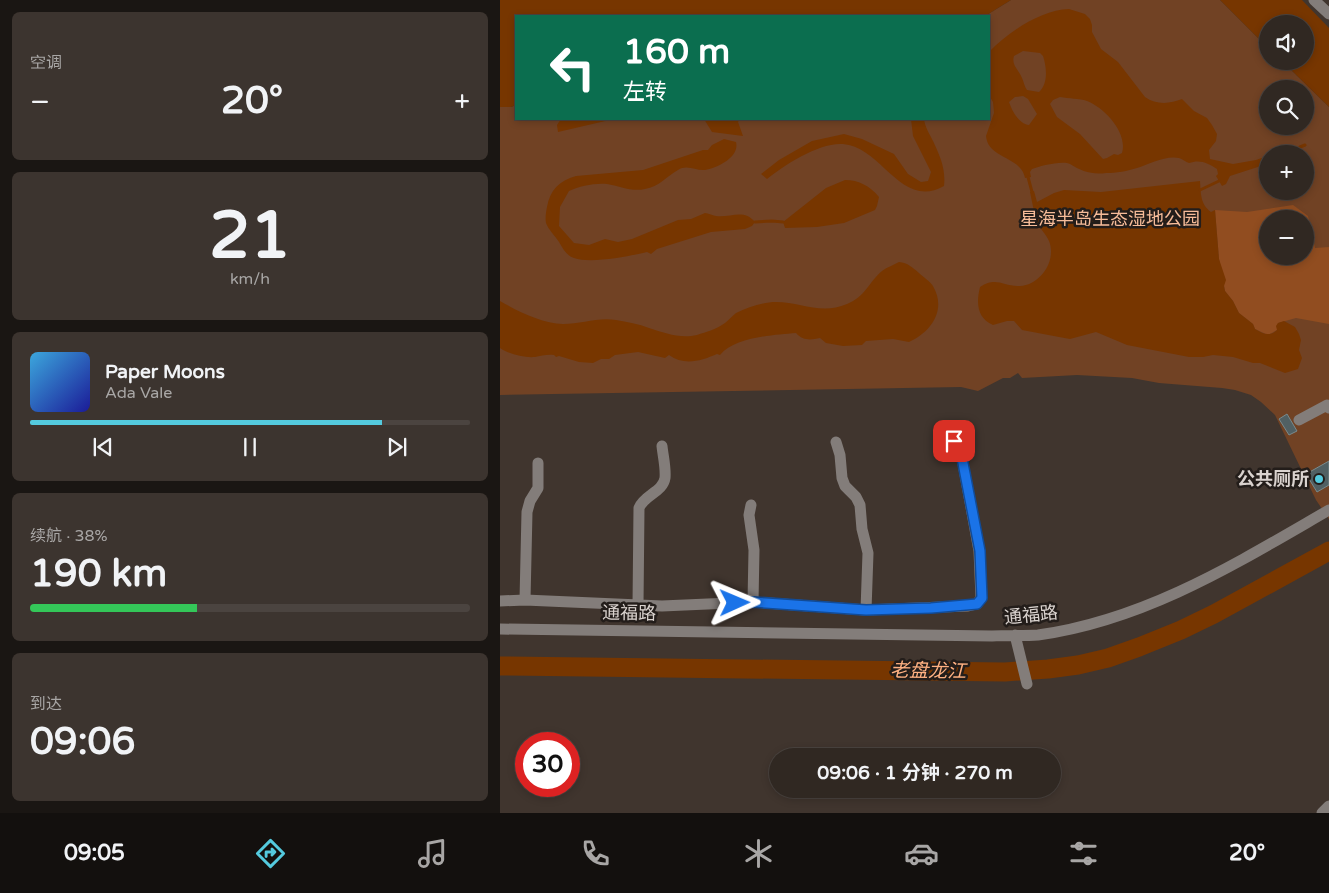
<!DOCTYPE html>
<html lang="zh">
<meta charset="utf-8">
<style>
body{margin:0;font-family:"Varela Round","Noto Sans SC",sans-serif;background:#3c342f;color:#f1f3f6;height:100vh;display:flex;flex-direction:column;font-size:19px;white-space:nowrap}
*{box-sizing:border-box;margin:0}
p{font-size:16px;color:#a8a6a5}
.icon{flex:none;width:28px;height:28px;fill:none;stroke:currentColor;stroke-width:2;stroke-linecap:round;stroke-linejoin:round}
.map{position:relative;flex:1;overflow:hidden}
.drawer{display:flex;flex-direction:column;gap:12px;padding:12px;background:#1a1613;width:500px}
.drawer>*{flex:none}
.hud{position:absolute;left:15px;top:15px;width:475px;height:105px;border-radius:0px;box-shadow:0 2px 8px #0003,0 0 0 1px #4b4440;background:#0b6e4f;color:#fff;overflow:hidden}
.tools{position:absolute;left:759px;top:15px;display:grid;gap:10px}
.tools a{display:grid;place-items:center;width:55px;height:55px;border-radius:50%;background:#302822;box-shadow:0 2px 8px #0003,0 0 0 1px #4b4440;font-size:25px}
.speed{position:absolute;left:15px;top:732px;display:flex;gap:10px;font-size:25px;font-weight:700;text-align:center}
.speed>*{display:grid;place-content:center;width:65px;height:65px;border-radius:50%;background:#302822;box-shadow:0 2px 8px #0003,0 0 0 1px #4b4440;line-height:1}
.speed .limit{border:8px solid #d22;background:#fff;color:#111}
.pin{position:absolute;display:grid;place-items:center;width:42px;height:42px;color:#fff;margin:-21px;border-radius:10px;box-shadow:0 2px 8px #0006}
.me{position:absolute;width:55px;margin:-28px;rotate:89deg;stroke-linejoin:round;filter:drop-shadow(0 0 4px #0008)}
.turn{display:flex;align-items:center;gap:18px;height:105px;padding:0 25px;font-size:22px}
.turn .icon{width:65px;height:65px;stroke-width:2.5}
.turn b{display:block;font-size:35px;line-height:42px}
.big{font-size:38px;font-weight:700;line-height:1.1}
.drawer .card{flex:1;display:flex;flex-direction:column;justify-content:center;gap:8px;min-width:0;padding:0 18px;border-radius:8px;background:#3c342f}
.drawer .dial{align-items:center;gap:0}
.dial b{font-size:65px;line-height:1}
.song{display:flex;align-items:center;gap:15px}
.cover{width:60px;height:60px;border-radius:8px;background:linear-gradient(135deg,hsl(200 70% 55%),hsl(240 70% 35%))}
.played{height:5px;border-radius:2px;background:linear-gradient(90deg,#54cade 80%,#4b4440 80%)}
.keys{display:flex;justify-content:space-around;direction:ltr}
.heat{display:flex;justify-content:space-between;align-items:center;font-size:28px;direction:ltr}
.charge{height:8px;border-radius:4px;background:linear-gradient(90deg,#34c759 38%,#4b4440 0)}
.trip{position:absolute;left:269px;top:748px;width:292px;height:50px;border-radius:25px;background:#302822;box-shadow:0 2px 8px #0003,0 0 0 1px #4b4440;font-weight:700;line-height:50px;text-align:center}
.dock{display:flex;height:80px;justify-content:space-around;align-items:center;background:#13100e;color:#a8a6a5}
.dock .icon{width:35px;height:35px}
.dock .active{color:#54cade}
.dock b{font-size:22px;color:#f1f3f6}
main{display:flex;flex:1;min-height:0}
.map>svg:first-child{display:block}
.green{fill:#714224;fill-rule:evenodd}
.forest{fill:#914d20;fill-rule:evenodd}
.water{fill:#773600;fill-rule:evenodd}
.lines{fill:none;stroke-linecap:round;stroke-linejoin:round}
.stream{stroke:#773600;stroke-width:3}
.river{stroke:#773600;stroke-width:19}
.building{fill:#516063;stroke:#798a8d}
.minor{stroke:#837d7a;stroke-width:11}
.route-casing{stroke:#114b97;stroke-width:12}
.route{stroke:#1a73e8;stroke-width:9}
.poi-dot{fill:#54cade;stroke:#231d1a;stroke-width:2}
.labels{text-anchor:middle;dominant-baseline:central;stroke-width:5;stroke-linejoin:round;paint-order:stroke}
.park-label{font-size:18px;fill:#f7bc99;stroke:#231d1a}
.poi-label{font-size:18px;font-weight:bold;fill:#dad3cf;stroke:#231d1a;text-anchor:end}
.street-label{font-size:18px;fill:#dad3cf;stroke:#231d1a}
.water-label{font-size:19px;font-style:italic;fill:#ffb182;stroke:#231d1a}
</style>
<main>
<section class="drawer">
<div class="card"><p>空调</p>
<div class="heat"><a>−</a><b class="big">20°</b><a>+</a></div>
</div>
<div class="card dial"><b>21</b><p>km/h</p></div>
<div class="card">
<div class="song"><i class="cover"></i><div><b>Paper Moons</b><p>Ada Vale</p></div></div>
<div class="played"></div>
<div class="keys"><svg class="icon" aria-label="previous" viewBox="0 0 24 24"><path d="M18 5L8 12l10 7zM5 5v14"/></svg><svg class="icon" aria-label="pause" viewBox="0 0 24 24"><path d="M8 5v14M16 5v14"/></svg><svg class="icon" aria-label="next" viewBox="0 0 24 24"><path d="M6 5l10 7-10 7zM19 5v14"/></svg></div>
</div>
<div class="card"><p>续航 · 38%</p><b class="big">190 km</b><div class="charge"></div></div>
<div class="card"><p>到达</p><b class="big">09:06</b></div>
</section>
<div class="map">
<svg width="829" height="813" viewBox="0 0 829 813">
<rect width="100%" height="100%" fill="#40352e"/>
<!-- green -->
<path class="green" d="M 511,0 L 720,0 L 767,47 L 768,61 L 782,61 L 829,107 L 829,519 L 816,500 L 775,415 L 761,402 L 751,395 L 735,390 L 722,388 L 659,383 L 632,378 L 577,375 L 522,378 L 518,373 L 510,378 L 503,378 L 478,391 L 461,387 L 0,395 L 0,107 L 11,107 L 16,105 L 16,119 L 489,119 L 489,16 L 485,16 ZM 768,89 L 805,89 L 805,126 L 768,126 ZM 768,154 L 805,154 L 805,191 L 768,191 ZM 768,219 L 805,219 L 805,256 L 768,256 Z"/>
<!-- forest -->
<path class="forest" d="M 793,205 L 808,216 L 815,248 L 829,247 L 829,324 L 796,318 L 778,323 L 777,330 L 768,335 L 755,329 L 753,324 L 739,313 L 733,301 L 725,291 L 719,259 L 715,210 L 747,212 ZM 768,219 L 805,219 L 805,256 L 768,256 Z"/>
<!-- water -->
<path class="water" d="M 0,0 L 511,0 L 485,16 L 16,16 L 16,105 L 11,107 L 0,107 Z
M 720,0 L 802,0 L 829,28 L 829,107 L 782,61 L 805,61 L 805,24 L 768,24 L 767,47 Z
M 569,9 L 585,14 L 590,19 L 592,25 L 592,32 L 601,49 L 618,62 L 645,97 C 656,105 670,104 682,99 L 694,111 L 707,118 L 712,125 L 717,134 L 716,141 L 709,150 L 710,159 L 733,164 L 756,160 L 767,156 L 767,164 L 730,176 L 726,184 L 722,186 L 716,176 L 718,174 L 717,169 C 708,163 700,159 689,163 C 686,162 682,159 679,158 C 666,155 649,164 637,168 C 628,171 616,173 606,173 C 592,175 581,171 570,164 C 563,160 539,166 532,169 L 530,172 L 531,177 L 525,178 C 521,156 488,159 486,136 L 494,113 L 493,102 L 489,95 L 489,52 C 508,32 541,10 569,9 ZM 523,51 L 540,53 L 543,56 C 547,68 548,84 539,92 L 527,90 C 524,86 524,82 522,78 C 519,70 511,65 514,56 ZM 523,96 L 528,99 L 537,114 L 529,125 C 519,124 512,111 509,102 L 515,97 ZM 560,97 C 569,99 579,98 587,101 C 605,108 628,133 622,153 L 618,155 L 614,154 L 607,158 L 603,159 L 580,134 L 557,117 L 550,104 L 553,100 Z
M 61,119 L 114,119 L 58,132 L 57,125 Z
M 204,119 L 240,119 L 238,122 L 243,136 L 212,132 Z
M 411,119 L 424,119 C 425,127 429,133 433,141 C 440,156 446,169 444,186 C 401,210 382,147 343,144 C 320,142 284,165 267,179 L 261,174 L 279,160 L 312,141 L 344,134 L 362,139 L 394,154 L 408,174 L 421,182 L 428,181 L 431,172 L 413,136 Z
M 224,139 L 236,142 C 240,157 217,168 205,170 C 196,171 187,164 178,170 C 167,176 159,187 145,189 C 132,192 119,186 107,184 C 94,183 80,186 69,191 L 60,207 L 59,226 L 74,243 L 89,245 L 105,239 L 118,242 L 132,239 L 178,220 L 191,219 L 205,213 C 208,213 214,216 216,216 C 230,218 244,208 255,222 L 252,226 L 245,229 L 211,232 L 157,249 L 151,254 L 147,252 C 130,256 91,264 74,258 C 67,256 63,249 59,242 C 55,236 48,229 46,223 C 45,218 46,212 47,207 C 50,190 59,181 76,176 L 143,170 L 203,150 L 208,150 L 212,145 Z
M 345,180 C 359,180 370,186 379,197 L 377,206 L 375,210 L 344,223 L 317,227 L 285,228 L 283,222 L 326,188 Z
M 700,181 C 701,193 700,204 711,212 L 715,210 L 719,259 L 726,280 L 724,286 L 725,291 L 733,301 L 739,313 L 753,324 L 755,329 C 764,334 769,337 777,330 L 776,326 L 778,323 L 784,321 L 795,327 L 799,334 L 801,340 L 799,350 L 802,358 L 798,369 L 785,373 L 760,363 L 753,363 L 733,357 L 713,355 L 703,357 L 689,357 L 627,345 L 596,332 L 570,339 L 559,337 L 522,330 L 514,321 L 507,321 L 493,325 C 477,318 476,303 480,287 C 497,276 503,287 520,286 C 540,285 557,261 549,241 C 546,234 540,229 537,222 C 534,212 532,202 530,192 L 534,191 L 537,202 L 554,193 L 564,190 L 601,192 Z
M 399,262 C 408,263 412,267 419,273 C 423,277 430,281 433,286 C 447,310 431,332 409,342 L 393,339 L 366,341 L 362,345 L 343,346 L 326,343 L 320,338 C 311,340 303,341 296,333 C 273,335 235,337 220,355 L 217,354 C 201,361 184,366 169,355 L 165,358 L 138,352 L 115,355 L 109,359 L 101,359 L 93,363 L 79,362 L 59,356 L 56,357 L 54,355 C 47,354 41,356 35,357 C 24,358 9,354 0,348 L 0,301 C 17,311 43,324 63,324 C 81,324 98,317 116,320 C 127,322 139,324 149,328 C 165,333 180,339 197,335 C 206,332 217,329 225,323 C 229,320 232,316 236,313 C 248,307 263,302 276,302 C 301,302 321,315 347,304 C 365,297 369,282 382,271 C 387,267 394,265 399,262 Z"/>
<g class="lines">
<!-- stream -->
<path class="stream" d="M 800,147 L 805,145
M 528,177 L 532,192
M 700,190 L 719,181
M 255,222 L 272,221 L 283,222"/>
<!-- river -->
<path class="river" d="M 0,666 L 505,672 L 548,669 L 578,665 L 608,658 L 639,647 L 681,630 L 714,614 L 829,551"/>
</g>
<!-- building -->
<path class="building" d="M 787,414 L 797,431 L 789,435 L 779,419 Z
M 829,461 L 829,485 L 817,492 L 806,474 Z"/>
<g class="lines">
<!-- minor -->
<path class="minor" d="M 814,0 L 829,14
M 799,420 L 827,405 L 829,408
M 336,442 L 340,455 L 342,478 L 345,486 L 356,497 L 360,505 L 362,529 L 368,553 L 366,610
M 251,505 L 249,515 L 254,550 L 253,602
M 25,600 L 27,512 L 30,501 L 38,488 L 38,463
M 0,601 L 25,600 L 162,606 L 253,602 L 366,610 L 468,606 L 477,604 L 481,598 L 479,551 L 462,458 L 454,441
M 138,605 L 139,508 C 144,495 163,492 165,478 C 166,468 163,456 162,446
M 0,629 L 492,636 C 507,635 523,636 538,635 C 646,620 737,563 829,510
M 515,635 L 527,684
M 822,813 L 829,806"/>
</g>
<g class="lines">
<defs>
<path id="route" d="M 235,603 L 253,602 L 366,610 L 431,608 L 477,604 L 482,598 L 480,551 L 462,458 L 454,441"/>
</defs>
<!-- route casing -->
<use href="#route" class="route-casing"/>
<!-- route -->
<use href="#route" class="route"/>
</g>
<!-- markers -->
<circle class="poi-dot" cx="819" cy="479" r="5"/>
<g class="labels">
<!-- park labels -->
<g class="park-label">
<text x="610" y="219">星海半岛生态湿地公园</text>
</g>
<!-- poi labels -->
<g class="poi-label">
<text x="809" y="479">公共厕所</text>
</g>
<!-- street labels -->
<g class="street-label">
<text transform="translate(129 613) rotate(1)">通福路</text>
<text transform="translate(531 615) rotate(-6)">通福路</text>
</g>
<!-- water labels -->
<g class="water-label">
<text transform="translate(428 671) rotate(1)">老盘龙江</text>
</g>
</g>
</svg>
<div class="tools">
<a><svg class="icon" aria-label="sound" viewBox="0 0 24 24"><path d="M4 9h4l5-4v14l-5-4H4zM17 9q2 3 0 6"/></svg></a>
<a><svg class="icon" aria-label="search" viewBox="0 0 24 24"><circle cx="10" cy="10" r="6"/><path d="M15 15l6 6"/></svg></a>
<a>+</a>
<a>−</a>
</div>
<div class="speed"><div class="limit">30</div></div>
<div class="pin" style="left:454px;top:441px;background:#d93025"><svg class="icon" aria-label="arrive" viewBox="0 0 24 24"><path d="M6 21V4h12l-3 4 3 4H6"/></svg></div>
<svg class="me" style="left:235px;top:603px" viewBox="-20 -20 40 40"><path d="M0-17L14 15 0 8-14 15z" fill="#1a73e8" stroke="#fff" stroke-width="4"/></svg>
<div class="trip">09:06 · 1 分钟 · 270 m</div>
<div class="hud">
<div class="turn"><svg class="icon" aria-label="left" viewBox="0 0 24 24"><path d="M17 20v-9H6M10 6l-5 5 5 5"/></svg><div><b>160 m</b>左转</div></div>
</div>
</div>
</main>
<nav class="dock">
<b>09:05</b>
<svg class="icon active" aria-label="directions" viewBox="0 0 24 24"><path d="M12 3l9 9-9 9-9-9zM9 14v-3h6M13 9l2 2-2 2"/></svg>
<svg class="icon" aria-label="music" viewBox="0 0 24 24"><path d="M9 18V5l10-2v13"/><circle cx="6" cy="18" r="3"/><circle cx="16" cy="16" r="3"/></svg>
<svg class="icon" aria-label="phone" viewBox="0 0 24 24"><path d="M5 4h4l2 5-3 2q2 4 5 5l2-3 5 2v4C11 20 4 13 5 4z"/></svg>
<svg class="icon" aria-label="climate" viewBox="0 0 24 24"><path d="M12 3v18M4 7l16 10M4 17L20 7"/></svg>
<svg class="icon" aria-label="car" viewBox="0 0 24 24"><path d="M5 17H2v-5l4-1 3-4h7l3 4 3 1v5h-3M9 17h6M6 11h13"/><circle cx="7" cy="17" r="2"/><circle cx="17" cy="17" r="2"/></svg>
<svg class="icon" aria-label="filters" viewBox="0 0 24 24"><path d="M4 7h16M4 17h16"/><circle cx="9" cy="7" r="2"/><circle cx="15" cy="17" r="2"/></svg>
<b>20°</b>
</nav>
